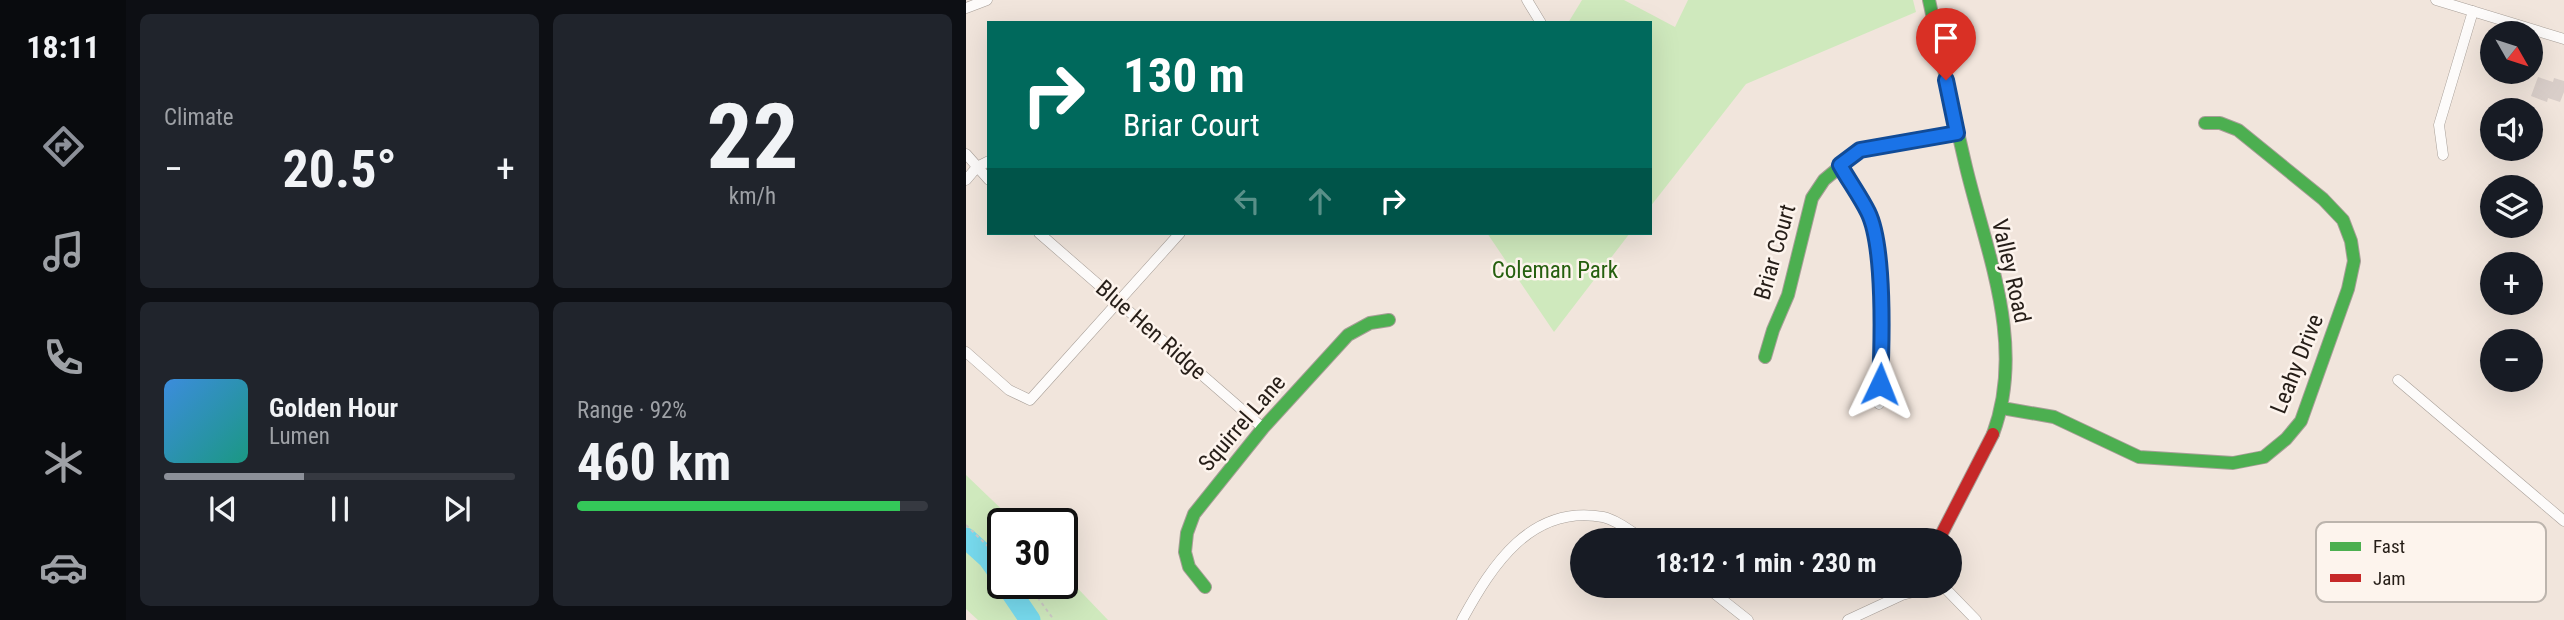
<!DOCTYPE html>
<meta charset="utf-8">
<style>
body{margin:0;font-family:"Roboto Condensed",sans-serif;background:#20242c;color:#f1f3f6;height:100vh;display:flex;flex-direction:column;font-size:26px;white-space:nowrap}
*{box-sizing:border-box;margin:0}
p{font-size:23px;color:#9ea1a6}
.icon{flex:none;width:38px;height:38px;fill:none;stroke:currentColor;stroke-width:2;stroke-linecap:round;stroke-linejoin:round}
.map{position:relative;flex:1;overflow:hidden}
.side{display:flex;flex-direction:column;gap:14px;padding:14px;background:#0d0f14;width:840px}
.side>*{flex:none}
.banner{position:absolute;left:21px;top:21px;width:665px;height:214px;border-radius:0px;box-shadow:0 7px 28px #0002;background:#00695c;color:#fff;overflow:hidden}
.needle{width:46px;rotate:129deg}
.tools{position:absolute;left:1514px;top:21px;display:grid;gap:14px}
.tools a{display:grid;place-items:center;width:63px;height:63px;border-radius:50%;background:#171b24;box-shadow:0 7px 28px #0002;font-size:35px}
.speed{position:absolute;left:21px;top:508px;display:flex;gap:14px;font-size:35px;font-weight:700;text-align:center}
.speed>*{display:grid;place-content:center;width:91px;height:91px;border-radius:50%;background:#171b24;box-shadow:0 7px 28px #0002;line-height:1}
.speed .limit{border:4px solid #111;border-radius:10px;background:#fff;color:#111}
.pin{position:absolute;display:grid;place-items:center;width:60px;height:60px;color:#fff;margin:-72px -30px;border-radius:50% 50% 50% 0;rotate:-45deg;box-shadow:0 0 7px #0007}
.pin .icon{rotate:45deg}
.me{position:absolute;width:77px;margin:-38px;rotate:2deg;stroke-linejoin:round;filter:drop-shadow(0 0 5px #0008)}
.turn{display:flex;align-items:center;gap:24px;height:147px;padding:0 21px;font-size:32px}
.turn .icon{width:91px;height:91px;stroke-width:2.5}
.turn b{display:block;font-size:49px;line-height:60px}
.lanes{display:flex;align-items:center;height:66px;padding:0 21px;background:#0003;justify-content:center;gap:35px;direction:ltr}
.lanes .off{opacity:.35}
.big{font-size:52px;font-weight:700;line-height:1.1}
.side .widget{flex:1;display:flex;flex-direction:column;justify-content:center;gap:10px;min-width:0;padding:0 24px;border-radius:10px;background:#20242c}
.side .dial{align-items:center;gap:0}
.dial b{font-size:91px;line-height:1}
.song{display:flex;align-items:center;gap:21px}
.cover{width:84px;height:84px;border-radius:10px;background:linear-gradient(135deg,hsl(210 70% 55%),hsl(170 70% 35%))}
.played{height:7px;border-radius:4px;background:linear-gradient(90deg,#8c9099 40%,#363941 40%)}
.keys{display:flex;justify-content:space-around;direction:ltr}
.heat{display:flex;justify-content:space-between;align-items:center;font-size:38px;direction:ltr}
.charge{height:10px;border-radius:5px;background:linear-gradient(90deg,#34c759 92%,#363941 0)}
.side .tiles{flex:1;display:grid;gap:14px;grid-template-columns:repeat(2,1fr)}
.trip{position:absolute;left:604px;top:528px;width:392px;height:70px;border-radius:35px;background:#171b24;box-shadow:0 7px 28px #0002;font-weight:700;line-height:70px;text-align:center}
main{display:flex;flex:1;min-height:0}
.dock{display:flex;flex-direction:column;width:126px;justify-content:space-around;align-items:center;background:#090b0e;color:#9ea1a6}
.dock .icon{width:49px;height:49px}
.dock .current{color:#8c9099}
.dock b{font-size:32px;color:#f1f3f6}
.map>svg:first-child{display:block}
.green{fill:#cfe9bd}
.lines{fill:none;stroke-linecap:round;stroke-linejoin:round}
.river{stroke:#77daee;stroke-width:21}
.building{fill:#d9cec9}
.street-casing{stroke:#a79e97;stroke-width:11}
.fast-casing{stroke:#a79e97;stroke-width:14}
.jam-casing{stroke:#a79e97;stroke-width:14}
.path{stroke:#cdc9c6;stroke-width:2;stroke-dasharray:3.5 3.5;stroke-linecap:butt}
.street{stroke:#fdfbfa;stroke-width:10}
.fast{stroke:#4caf50;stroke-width:12}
.jam{stroke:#c62828;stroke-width:12}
.route-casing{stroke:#114b97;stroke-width:18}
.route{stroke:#1a73e8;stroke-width:12}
.labels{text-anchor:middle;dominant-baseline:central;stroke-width:5;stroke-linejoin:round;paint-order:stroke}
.street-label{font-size:23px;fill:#261e18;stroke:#fdf4ed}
.park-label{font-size:23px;fill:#26600f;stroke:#fdf4ed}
.key{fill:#fdf4ed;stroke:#bcb4ad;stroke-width:2}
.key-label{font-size:19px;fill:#261e18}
</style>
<main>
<nav class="dock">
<b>18:11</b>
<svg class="icon current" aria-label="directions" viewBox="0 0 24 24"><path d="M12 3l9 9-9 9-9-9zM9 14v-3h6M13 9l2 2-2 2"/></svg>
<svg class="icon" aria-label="music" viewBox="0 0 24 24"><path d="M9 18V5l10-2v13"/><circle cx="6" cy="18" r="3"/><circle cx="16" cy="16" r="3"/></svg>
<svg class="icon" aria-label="phone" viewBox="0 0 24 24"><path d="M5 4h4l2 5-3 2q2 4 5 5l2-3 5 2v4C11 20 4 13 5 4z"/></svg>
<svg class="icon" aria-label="climate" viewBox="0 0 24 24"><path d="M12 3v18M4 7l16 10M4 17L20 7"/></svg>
<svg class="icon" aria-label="car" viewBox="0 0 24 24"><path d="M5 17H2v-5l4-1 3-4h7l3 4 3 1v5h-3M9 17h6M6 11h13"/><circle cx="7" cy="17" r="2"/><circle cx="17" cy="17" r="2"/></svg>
</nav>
<section class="side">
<div class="tiles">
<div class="widget"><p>Climate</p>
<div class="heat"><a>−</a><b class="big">20.5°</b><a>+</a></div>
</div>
<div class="widget dial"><b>22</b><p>km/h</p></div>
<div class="widget">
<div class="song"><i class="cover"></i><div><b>Golden Hour</b><p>Lumen</p></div></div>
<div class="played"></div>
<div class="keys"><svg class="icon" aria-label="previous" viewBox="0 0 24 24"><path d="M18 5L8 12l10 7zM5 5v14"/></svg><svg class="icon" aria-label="pause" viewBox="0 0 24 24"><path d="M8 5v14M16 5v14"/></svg><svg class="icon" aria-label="next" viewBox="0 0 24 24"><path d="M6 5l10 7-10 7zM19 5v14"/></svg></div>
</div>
<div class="widget"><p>Range · 92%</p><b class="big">460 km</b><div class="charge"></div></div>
</div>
</section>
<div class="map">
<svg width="1598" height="620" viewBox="0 0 1598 620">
<rect width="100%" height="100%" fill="#f1e5dc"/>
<!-- green -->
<path class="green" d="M 616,0 L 658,0 L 709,27 L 722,0 L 947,0 L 950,12 L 780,84 L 684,207 L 684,23 L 602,23 Z
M 521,233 L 664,233 L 588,332 Z
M 0,475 L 50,523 L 37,523 L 37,583 L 96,583 L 96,572 L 142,620 L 12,620 L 0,609 Z"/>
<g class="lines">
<!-- river -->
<path class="river" d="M 0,538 L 22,558 L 37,579
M 39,583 L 64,620"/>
</g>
<!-- building -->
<path class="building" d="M 1572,77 L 1587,82 L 1588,78 L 1598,81 L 1598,92 L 1594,102 L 1582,98 L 1581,102 L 1565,96 Z"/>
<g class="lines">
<defs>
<path id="street" d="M 561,0 L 575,23
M 1470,0 L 1598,39
M 0,8 L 21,0
M 0,154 L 23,180
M 1477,155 L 1473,125 L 1507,11
M 874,165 L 903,213 L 911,242 L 916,343 L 913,404
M 0,180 L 11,167 L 23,161
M 73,233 L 297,428
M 0,352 L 43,390 L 64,400 L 214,233
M 1432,380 L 1598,521
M 739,586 L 782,620
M 977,586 L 1010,620
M 496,620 C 526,565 565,504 637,517 C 651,520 667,533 680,541
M 882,620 L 936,595 L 970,586"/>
<path id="fast" d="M 963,0 C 975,56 987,112 1000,167 C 1021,254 1060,345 1027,434
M 799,357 L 807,330 L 822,295 L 846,198 L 858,180 L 894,150 L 991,133
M 1036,408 L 1088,417 L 1173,457 L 1267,463 L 1298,457 L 1320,439 L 1335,421 L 1382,289 L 1388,261 L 1385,241 L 1377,220 L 1357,199 L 1272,130 L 1254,123 L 1239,123
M 239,587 L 223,567 L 219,552 L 221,533 L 228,514 L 297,428 L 382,335 L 404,323 L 423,320"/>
<path id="jam" d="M 972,541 L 1027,434"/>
</defs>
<!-- street casing -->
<use href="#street" class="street-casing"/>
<!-- fast casing -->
<use href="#fast" class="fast-casing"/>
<!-- jam casing -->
<use href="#jam" class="jam-casing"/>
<!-- path -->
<path class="path" d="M 0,525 L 37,561
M 57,583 L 64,587 L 88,620"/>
<!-- street -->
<use href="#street" class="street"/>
<!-- fast -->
<use href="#fast" class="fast"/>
<!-- jam -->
<use href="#jam" class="jam"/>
</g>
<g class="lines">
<defs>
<path id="route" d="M 914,384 C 916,344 919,246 902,212 C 894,196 883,181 874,165 L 894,150 L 991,133 L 980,80"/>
</defs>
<!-- route casing -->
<use href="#route" class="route-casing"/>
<!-- route -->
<use href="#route" class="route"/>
</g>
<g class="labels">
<!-- street labels -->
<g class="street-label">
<text transform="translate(809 252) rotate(-74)">Briar Court</text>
<text transform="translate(1045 271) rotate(77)">Valley Road</text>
<text transform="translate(185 330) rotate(41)">Blue Hen Ridge</text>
<text transform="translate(1331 364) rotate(-68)">Leahy Drive</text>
<text transform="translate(276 423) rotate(-49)">Squirrel Lane</text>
</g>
<!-- park labels -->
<g class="park-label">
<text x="589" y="270">Coleman Park</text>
</g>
</g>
<!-- legend -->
<rect x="1350" y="522" width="230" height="80" rx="10" class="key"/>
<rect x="1364" y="542" width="31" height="9" fill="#4caf50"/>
<rect x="1364" y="574" width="31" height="8" fill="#c62828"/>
<g class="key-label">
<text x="1407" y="553">Fast</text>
<text x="1407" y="585">Jam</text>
</g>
</svg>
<div class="tools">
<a><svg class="needle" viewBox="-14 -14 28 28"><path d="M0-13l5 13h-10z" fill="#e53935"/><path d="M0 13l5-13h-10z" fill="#9ea1a6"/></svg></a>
<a><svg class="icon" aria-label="sound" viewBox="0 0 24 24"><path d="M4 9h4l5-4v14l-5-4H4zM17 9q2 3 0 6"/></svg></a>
<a><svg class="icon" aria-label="layers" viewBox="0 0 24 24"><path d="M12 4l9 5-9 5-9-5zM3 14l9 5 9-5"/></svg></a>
<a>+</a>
<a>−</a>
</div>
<div class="speed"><div class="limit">30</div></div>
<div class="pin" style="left:980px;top:80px;background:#d93025"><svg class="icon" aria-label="arrive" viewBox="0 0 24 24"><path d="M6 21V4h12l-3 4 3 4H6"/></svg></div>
<svg class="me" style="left:914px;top:384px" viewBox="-20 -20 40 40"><path d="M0-17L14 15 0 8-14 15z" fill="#1a73e8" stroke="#fff" stroke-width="4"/></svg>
<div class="trip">18:12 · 1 min · 230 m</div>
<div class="banner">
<div class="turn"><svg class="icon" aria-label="right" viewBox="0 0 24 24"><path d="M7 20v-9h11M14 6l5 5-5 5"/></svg><div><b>130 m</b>Briar Court</div></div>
<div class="lanes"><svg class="icon off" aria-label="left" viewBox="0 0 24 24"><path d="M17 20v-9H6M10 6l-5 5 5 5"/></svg><svg class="icon off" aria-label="ahead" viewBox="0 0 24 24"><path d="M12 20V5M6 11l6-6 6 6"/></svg><svg class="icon" aria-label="right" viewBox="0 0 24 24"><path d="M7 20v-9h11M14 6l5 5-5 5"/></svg></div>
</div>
</div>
</main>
